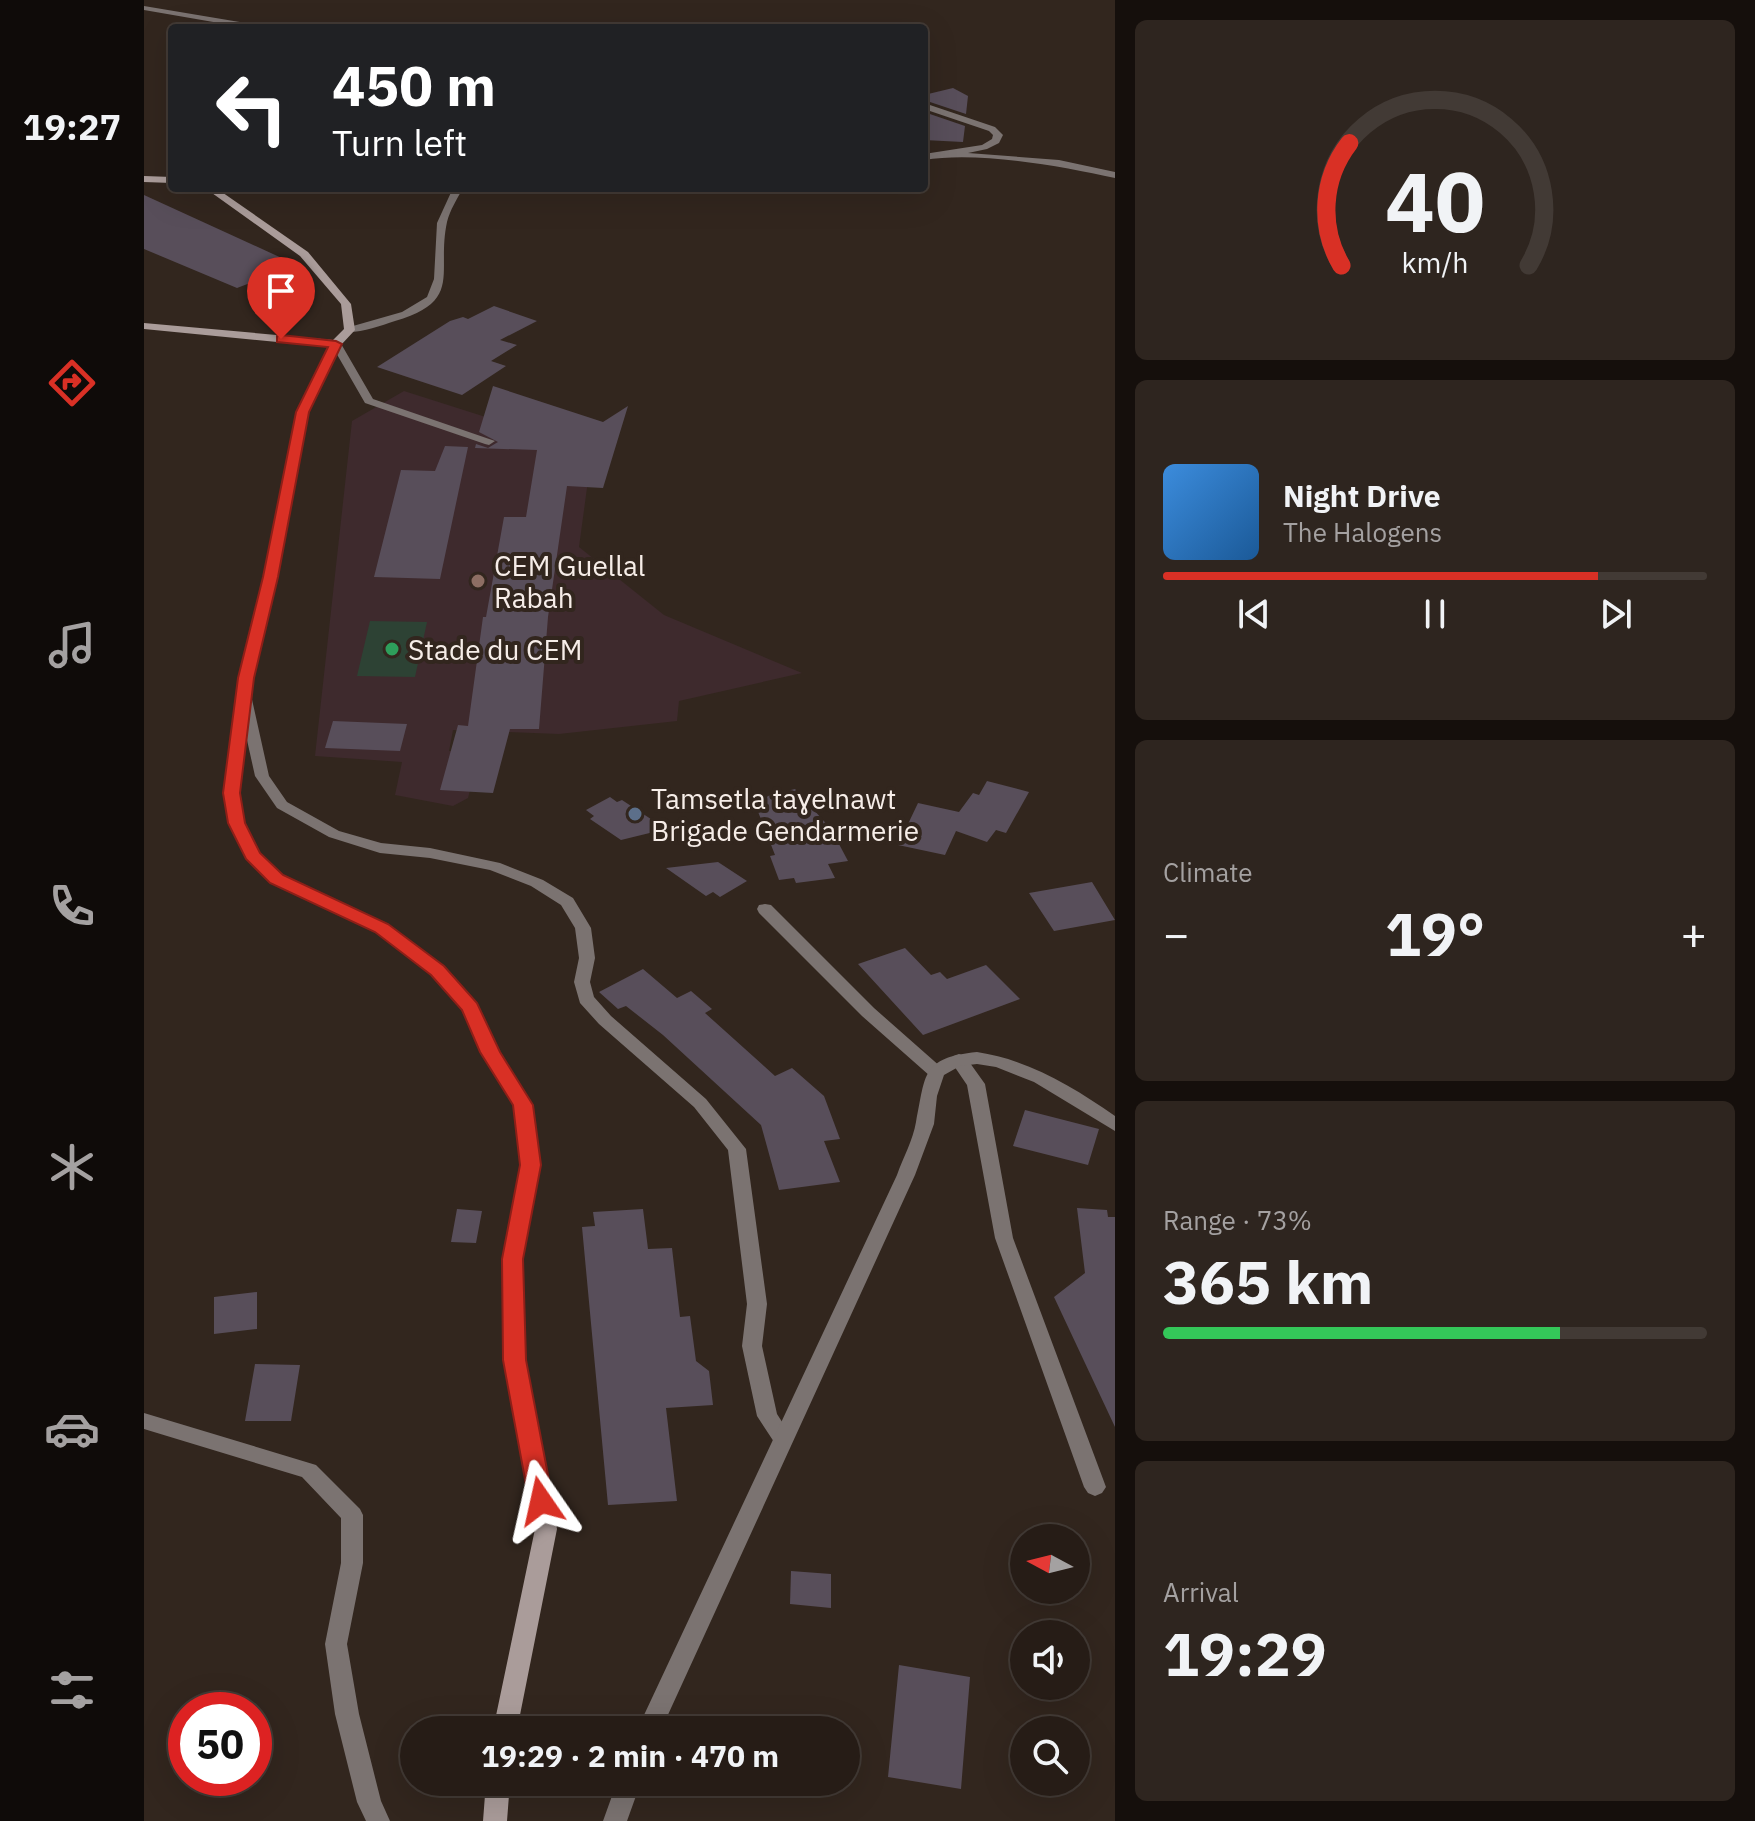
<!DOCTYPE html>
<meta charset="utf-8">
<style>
body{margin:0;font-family:"IBM Plex Sans",sans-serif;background:#2e251f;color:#f1f3f6;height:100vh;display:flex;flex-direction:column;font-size:30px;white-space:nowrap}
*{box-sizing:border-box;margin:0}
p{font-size:26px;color:#a4a1a1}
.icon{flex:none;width:44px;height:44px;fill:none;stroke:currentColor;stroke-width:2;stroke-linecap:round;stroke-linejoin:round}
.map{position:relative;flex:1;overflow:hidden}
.details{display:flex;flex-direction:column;gap:20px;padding:20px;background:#150f0c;width:640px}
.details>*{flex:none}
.banner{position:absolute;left:24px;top:24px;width:760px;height:168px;border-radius:8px;box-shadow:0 8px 32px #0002,0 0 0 2px #423a35;background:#202124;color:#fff;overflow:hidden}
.needle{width:52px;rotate:277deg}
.tools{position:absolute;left:866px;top:1524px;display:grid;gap:16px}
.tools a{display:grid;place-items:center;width:80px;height:80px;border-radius:50%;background:#261c16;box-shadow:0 8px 32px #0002,0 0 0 2px #423a35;font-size:40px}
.speed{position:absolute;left:24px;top:1692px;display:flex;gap:16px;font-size:40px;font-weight:700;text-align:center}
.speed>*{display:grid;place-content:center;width:104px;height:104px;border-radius:50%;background:#261c16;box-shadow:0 8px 32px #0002,0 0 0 2px #423a35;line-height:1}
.speed .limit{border:12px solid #d22;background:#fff;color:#111}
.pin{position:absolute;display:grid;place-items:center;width:68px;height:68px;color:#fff;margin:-82px -34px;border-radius:50% 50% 50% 0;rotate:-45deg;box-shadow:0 0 8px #0007}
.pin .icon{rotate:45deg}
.me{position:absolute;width:88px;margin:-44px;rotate:349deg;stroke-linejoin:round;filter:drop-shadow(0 0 6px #0008)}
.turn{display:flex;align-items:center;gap:28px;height:168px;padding:0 32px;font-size:36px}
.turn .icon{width:104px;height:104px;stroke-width:2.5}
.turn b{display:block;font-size:56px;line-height:68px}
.big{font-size:60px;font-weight:800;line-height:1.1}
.details .tile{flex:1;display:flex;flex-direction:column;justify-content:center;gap:12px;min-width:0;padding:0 28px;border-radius:12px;background:#2e251f}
.details .dial{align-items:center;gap:0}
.dial svg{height:208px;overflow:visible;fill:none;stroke:#423a35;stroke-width:7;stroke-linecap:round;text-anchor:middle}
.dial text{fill:#f1f3f6;stroke:none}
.song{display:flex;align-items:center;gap:24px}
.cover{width:96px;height:96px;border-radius:12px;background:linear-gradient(135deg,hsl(210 70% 55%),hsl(210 70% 35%))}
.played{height:8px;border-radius:4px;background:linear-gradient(90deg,#d93025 80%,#423a35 80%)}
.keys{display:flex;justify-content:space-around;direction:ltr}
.heat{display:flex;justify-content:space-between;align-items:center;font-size:44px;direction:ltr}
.charge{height:12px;border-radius:6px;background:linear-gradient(90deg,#34c759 73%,#423a35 0)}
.trip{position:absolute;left:256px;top:1716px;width:460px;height:80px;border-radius:40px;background:#261c16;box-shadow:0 8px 32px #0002,0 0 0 2px #423a35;font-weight:800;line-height:80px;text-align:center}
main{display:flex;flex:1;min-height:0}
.tabs{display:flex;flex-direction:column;width:144px;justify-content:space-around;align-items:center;background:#0f0b09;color:#a4a1a1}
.tabs .icon{width:56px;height:56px}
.tabs .selected{color:#d93025}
.tabs b{font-size:36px;color:#f1f3f6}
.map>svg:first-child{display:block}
.education{fill:#3e2a2d}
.green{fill:#2d4234}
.building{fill:#584e5a}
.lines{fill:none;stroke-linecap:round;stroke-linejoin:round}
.lane{fill:#7b7371;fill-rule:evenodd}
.street{fill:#7b7371;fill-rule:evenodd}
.secondary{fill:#aa9c9a;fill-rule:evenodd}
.route{fill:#d93025;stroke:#8d1f18;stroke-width:2}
.education-dot{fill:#8d6e63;stroke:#32261e;stroke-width:3}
.leisure-dot{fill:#2e9e5b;stroke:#32261e;stroke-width:3}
.service-dot{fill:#5c6f8a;stroke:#32261e;stroke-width:3}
.labels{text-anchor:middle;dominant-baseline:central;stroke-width:8;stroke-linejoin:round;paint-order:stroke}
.poi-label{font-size:28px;fill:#f6ede8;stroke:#32261e;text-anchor:start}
</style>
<main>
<nav class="tabs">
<b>19:27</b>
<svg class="icon selected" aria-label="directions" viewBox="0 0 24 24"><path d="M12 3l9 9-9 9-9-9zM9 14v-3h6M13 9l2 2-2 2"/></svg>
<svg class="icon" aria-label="music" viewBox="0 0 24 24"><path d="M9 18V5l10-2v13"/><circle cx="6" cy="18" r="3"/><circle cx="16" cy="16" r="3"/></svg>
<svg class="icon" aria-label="phone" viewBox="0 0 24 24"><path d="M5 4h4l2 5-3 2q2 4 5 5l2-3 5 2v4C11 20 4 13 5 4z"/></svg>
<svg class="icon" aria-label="climate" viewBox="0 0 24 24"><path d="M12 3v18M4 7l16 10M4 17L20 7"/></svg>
<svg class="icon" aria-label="car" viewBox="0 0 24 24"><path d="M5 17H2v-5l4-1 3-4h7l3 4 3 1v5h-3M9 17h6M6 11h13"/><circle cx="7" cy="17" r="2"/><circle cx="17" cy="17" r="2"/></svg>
<svg class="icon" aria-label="filters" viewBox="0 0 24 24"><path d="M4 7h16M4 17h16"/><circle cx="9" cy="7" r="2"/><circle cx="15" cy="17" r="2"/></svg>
</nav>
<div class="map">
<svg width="971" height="1821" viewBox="0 0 971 1821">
<rect width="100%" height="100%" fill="#32261e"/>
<!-- education -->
<path class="education" d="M 260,391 L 448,451 L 435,547 L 520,615 L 658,673 L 535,701 L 533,721 L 415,734 L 309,730 L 305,751 L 336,752 L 324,798 L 309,806 L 251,795 L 258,762 L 171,756 L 208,421 Z"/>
<!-- green -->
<path class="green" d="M 226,621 L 283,622 L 271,677 L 213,676 Z"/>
<!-- building -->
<path class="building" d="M 809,88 L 824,96 L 822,114 L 780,100 L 780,95 Z
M 780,112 L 821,126 L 819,142 L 780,140 Z
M 0,195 L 153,265 L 93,288 L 0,249 Z
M 350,306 L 393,321 L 356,340 L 373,345 L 347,361 L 362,366 L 318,395 L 233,367 L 306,321 L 319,317 L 324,319 Z
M 349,386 L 459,422 L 484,406 L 459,488 L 423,486 L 404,617 L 395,729 L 366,729 L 349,793 L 296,790 L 314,725 L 324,726 L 339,617 L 342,617 L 360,517 L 382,517 L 393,450 L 331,448 L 332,444 L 344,448 L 354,442 L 335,432 Z
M 301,446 L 324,447 L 296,579 L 230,577 L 257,470 L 291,471 Z
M 189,721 L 263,724 L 256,751 L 181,748 Z
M 843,781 L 885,792 L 862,833 L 852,830 L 843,842 L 812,831 L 801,855 L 754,845 L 774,803 L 815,812 L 829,793 L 835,795 Z
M 651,789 L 687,829 L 704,861 L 684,864 L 691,878 L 652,883 L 650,878 L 635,880 L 626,856 L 631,855 L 611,804 L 626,795 Z
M 466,797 L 473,802 L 478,800 L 522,829 L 477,840 L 446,819 L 450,816 L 442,810 Z
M 574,862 L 603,881 L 576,897 L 569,892 L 562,896 L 522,868 Z
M 948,882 L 971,920 L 910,931 L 885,893 Z
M 761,948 L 787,975 L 796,972 L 803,979 L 842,965 L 876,999 L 779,1035 L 714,964 Z
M 499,969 L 533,998 L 547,991 L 568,1009 L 561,1013 L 631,1076 L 648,1068 L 680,1096 L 696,1139 L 680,1141 L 696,1182 L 635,1190 L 617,1125 L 519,1035 L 482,1006 L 474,1009 L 455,992 Z
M 881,1110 L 955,1129 L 944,1165 L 869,1146 Z
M 933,1208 L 963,1210 L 964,1217 L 971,1217 L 971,1427 L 910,1297 L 941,1273 Z
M 313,1209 L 338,1211 L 332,1243 L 307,1242 Z
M 499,1209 L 504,1249 L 528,1248 L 536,1317 L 546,1316 L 552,1361 L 565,1371 L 569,1405 L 522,1408 L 533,1501 L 464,1505 L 438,1227 L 451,1226 L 449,1212 Z
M 113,1292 L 113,1329 L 70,1334 L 70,1297 Z
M 111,1364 L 156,1365 L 147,1421 L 101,1421 Z
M 647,1571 L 687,1574 L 687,1608 L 646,1604 Z
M 755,1665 L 826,1677 L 817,1789 L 744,1777 Z"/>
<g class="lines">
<!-- lane -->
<path class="lane" d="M 188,342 L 196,342 L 229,399 L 351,441 L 345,445 L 341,444 L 221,403 L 187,344 Z
M 100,691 L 107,695 L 125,776 L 143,802 L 195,831 L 237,843 L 286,848 L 356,863 L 399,880 L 429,898 L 447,928 L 451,958 L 446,982 L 450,997 L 467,1016 L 562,1099 L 602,1149 L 623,1304 L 618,1346 L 633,1414 L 649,1439 L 646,1445 L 639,1447 L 632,1445 L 613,1416 L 598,1346 L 603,1304 L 584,1150 L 550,1107 L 455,1024 L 436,1003 L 430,982 L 435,958 L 431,928 L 417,905 L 387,886 L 346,870 L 286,858 L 236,853 L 185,837 L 133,808 L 111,776 L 93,695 Z
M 621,904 L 627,905 L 730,1008 L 798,1068 L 801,1072 L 798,1076 L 786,1076 L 718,1016 L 615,913 L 613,909 L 615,905 Z
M 815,1054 L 821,1056 L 841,1084 L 869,1238 L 962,1487 L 958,1493 L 951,1496 L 944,1493 L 940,1487 L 851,1238 L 823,1085 L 806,1060 L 809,1056 Z"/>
<!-- street -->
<path class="street" d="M 0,6 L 119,26 L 123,28 L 104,28 L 0,10 Z
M 780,103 L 851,127 L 859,135 L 855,143 L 843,149 L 824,153 L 915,160 L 971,172 L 971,178 C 916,166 834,151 780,160 L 780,154 L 838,145 L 848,139 L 849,135 L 845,131 L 780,109 Z
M 309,188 L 319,188 C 313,199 306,210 303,222 C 292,273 320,301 251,321 C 236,326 217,333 202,332 L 202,328 L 258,312 L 283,297 L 290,279 L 293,223 Z
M 833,1052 C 885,1060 928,1086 971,1116 L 971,1131 L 890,1082 L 852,1067 L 833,1064 L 816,1066 L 800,1075 L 793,1096 L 790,1124 L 771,1175 L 517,1730 L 493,1730 L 753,1175 C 759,1158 769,1140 772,1122 C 782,1074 777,1058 833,1052 Z
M 0,1413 L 172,1465 L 216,1509 L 219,1515 L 219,1563 L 203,1644 L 215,1714 L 237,1801 L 246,1821 L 222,1821 L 213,1802 L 191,1714 L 181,1644 L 197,1563 L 197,1518 L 158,1477 L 0,1429 Z
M 473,1782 L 497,1782 L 483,1821 L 459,1821 Z"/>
<!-- secondary -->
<path class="secondary" d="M 0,176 L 28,177 L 28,183 L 0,182 Z
M 61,188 L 72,188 L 164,252 L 207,304 L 211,330 L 197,345 L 164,412 L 134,577 L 109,678 L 94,793 L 100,823 L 116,853 L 139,876 L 244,924 L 300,966 L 332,1003 L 354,1052 L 388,1105 L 395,1165 L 379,1259 L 381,1360 L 413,1529 L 373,1730 L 349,1730 L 391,1529 L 361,1360 L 359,1259 L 377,1165 L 370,1105 L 337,1052 L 319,1009 L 288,974 L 232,932 L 127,882 L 101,855 L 84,823 L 80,793 L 95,678 L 120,577 L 152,412 L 185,347 L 0,329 L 0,323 L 189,340 L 200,329 L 197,304 L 156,256 Z
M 342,1782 L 366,1782 L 363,1821 L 339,1821 Z"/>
</g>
<!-- route -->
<path class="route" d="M 137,335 L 192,341 L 198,344 L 165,412 L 134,577 L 110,678 L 96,793 L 101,823 L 116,853 L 139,875 L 244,924 L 300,966 L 333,1003 L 356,1052 L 389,1105 L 397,1165 L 379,1259 L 382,1360 L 409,1501 L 406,1508 L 397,1511 L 388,1508 L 385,1501 L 359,1360 L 358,1259 L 376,1165 L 369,1105 L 336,1052 L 318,1010 L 287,975 L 231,932 L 126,883 L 102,859 L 84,823 L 79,793 L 94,678 L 119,577 L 152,412 L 184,347 L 133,342 L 133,336 Z"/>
<!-- markers -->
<circle class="education-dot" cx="334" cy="581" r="8"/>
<circle class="leisure-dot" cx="248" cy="649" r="8"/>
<circle class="service-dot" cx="491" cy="814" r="8"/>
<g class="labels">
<!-- poi labels -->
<g class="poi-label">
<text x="350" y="565">CEM Guellal<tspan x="350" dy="32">Rabah</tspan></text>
<text x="264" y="649">Stade du CEM</text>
<text x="507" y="798">Tamsetla taɣelnawt<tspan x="507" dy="32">Brigade Gendarmerie</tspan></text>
</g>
</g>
</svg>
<div class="tools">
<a><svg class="needle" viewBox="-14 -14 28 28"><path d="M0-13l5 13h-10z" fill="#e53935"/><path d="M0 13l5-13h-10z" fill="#a4a1a1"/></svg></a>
<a><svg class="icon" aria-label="sound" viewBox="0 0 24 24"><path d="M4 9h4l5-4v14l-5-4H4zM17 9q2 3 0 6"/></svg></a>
<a><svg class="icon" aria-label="search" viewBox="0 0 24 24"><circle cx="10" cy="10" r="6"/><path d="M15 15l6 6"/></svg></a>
</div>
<div class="speed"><div class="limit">50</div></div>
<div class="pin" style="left:137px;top:339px;background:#d93025"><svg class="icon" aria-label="arrive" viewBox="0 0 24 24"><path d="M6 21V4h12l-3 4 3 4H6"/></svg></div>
<svg class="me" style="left:397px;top:1501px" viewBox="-20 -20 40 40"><path d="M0-17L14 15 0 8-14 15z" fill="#d93025" stroke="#fff" stroke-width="4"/></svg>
<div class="trip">19:29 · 2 min · 470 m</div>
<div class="banner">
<div class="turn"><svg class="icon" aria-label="left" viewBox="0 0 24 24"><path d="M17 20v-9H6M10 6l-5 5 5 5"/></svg><div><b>450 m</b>Turn left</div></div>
</div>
</div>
<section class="details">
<div class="tile dial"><svg viewBox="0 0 100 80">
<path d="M14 69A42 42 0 1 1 86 69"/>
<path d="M14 69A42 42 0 0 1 17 22" stroke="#d93025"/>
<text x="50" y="56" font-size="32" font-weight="700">40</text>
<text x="50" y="72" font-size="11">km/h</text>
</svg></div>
<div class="tile">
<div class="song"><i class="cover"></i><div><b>Night Drive</b><p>The Halogens</p></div></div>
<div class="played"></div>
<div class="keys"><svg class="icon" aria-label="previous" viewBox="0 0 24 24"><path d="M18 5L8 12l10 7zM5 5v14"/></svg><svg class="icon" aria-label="pause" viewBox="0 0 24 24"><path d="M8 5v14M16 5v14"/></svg><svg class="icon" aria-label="next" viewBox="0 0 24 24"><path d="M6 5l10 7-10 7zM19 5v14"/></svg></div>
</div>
<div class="tile"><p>Climate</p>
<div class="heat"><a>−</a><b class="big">19°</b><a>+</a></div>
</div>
<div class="tile"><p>Range · 73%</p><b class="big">365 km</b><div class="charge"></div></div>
<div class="tile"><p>Arrival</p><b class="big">19:29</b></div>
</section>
</main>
